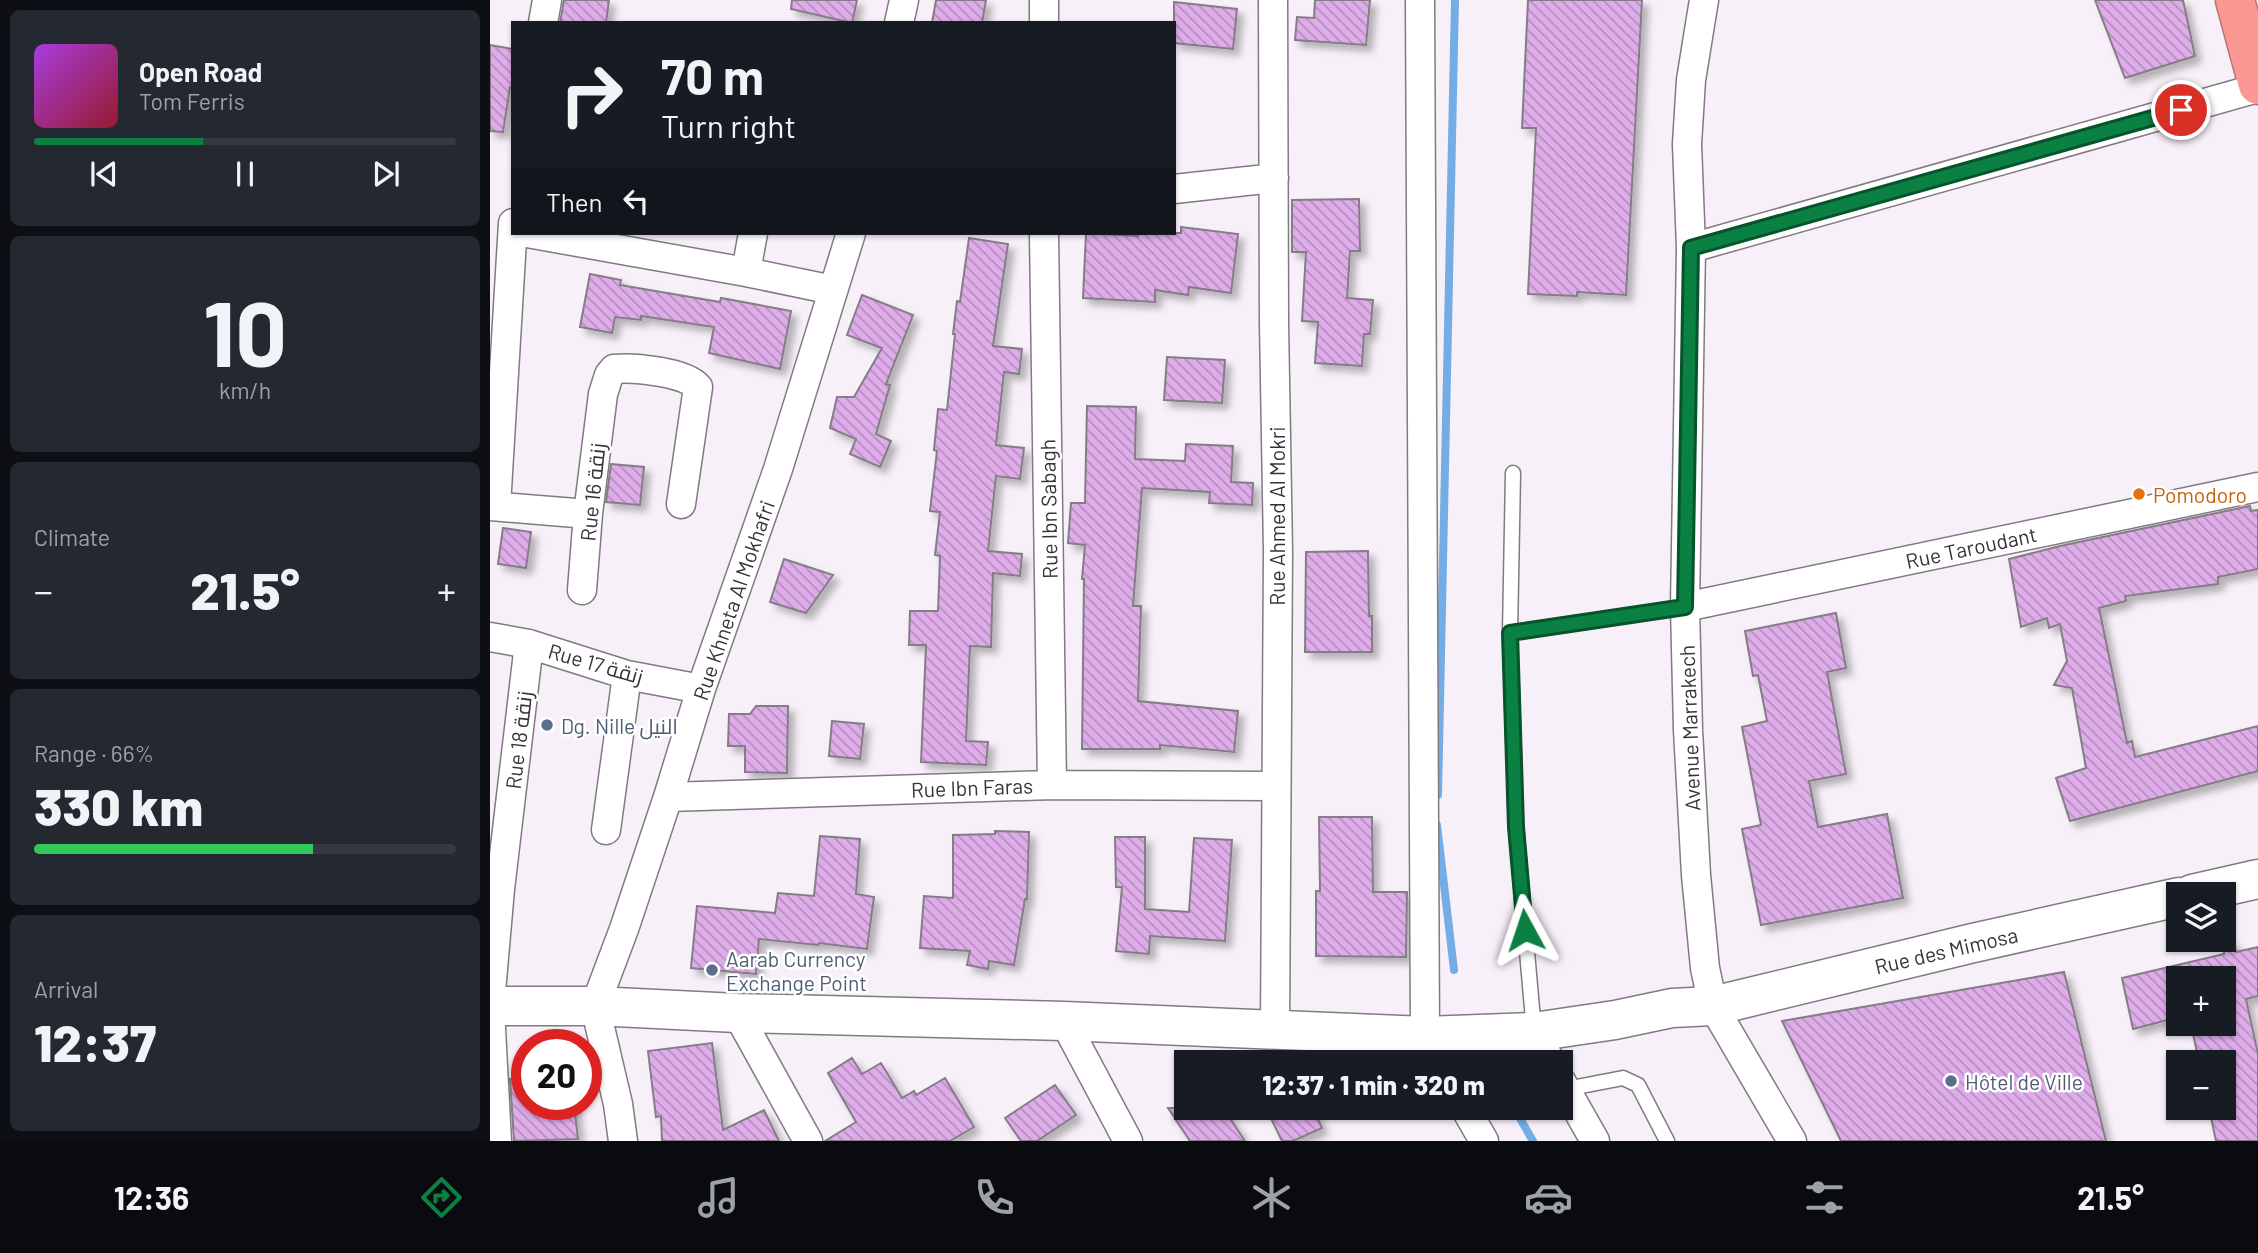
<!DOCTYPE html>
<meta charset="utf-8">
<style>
body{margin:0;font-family:Barlow,Cairo,sans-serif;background:#242831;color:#f1f3f6;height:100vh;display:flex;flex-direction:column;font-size:26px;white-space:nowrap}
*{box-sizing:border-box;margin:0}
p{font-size:23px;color:#9ea1a6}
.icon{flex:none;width:38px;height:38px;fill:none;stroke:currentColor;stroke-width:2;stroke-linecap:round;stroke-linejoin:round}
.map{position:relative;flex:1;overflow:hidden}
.side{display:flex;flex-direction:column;gap:10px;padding:10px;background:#0d0f14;width:490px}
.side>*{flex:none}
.banner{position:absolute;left:21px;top:21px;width:665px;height:214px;border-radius:0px;box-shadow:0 2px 5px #0004;background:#171b24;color:#f1f3f6;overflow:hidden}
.controls{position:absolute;left:1676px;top:882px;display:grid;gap:14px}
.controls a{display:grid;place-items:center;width:70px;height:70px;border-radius:0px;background:#171b24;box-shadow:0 2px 5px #0004;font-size:35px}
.speed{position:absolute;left:21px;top:1029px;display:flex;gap:14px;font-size:35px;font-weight:700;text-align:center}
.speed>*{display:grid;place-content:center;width:91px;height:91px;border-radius:50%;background:#171b24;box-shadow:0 2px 5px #0004;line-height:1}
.speed .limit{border:10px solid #d22;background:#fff;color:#111}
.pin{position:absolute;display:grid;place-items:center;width:60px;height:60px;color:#fff;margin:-30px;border:4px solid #fff;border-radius:50%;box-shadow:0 2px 7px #0007}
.me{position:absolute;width:77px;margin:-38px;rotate:355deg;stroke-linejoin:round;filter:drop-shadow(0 0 5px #0008)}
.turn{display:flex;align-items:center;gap:24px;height:147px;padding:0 35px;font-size:32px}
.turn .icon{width:91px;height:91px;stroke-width:2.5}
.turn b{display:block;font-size:49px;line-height:60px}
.then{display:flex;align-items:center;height:66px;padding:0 35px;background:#0003;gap:14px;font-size:26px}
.big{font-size:52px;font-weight:800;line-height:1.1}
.side .tile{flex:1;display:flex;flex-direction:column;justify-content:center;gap:10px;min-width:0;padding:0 24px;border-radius:10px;background:#242831}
.side .dial{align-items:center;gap:0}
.dial b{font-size:91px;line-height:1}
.song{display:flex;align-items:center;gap:21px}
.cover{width:84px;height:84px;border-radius:10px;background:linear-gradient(135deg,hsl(280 70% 55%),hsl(350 70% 35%))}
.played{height:7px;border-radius:4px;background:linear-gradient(90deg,#0b8043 40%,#363941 40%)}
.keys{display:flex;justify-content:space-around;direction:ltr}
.heat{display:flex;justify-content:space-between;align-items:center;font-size:38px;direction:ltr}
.charge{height:10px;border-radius:5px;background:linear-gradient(90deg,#34c759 66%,#363941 0)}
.trip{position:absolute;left:684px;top:1050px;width:399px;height:70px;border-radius:0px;background:#171b24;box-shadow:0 2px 5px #0004;font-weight:800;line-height:70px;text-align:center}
.tabs{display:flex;height:112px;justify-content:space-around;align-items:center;background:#090b0e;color:#9ea1a6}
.tabs .icon{width:49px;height:49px}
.tabs .on{color:#0b8043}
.tabs b{font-size:32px;color:#f1f3f6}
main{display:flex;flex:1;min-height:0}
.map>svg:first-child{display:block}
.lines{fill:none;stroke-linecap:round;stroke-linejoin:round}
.stream{stroke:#74ade5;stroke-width:8}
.building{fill:url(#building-back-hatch);stroke:#847d85;stroke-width:2;filter:url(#shadow)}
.lane-casing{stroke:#817a83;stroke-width:17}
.street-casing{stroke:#817a83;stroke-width:31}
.secondary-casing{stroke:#817a83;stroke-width:41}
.highway-casing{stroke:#b67573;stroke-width:41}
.lane{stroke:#fff;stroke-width:14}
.street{stroke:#fff;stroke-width:28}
.secondary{stroke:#fff;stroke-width:38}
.highway{stroke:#fb9894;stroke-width:38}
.route-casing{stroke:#07532c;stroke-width:18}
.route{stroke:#0b8043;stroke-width:12}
.food-dot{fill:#e8710a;stroke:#fff;stroke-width:2.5}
.service-dot{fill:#5c6f8a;stroke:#fff;stroke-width:2.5}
.labels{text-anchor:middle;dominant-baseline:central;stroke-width:5;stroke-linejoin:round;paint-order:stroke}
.street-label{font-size:21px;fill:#373437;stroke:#fff}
.food-label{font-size:21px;fill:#c56008;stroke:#fff;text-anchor:start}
.service-label{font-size:21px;fill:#4e5e75;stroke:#fff;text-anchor:start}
</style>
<main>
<section class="side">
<div class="tile">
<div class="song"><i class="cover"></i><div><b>Open Road</b><p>Tom Ferris</p></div></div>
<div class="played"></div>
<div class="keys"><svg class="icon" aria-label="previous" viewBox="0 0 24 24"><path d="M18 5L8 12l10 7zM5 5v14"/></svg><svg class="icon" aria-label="pause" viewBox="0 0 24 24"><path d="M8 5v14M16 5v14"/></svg><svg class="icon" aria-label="next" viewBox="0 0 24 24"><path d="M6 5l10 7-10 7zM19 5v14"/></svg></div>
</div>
<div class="tile dial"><b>10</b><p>km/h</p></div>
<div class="tile"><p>Climate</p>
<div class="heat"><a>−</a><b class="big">21.5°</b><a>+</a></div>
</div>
<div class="tile"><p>Range · 66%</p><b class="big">330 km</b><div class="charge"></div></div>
<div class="tile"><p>Arrival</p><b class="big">12:37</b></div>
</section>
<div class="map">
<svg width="1768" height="1141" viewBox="0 0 1768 1141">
<defs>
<pattern id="building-back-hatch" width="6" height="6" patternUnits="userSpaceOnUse" patternTransform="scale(1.75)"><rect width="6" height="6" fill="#dfacea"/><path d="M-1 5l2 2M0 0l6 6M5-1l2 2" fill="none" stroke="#b68dbe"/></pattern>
<filter id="shadow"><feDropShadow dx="6" dy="6" stdDeviation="3.5" flood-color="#0004"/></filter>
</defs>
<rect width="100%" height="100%" fill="#f8f0f9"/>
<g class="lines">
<!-- stream -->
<path class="stream" d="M 948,795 L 965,0
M 947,825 L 964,970
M 1024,1108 L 1043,1141"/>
</g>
<!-- building -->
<path class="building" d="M 74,0 L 119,0 L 116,23 L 70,23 Z
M 302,0 L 367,0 L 362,23 L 301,9 Z
M 446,0 L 496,0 L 492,23 L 442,23 Z
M 825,0 L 880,0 L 876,45 L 805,40 L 807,17 L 824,18 Z
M 1038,0 L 1152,0 L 1136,295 L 1087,292 L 1087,296 L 1038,294 L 1046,128 L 1032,128 Z
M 1605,0 L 1693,0 L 1705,56 L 1635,78 Z
M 684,2 L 747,9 L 743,49 L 684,43 Z
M 0,45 L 23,49 L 23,88 L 20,87 L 13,132 L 0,131 Z
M 869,199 L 870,251 L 860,251 L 857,298 L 883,300 L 880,334 L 874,334 L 872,366 L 825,363 L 828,322 L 812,321 L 816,252 L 802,252 L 802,200 Z
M 691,227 L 748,234 L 741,293 L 699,287 L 698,295 L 665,290 L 665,302 L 593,298 L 596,233 L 648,236 L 648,233 L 691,233 Z
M 479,238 L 518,244 L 503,346 L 532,349 L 529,374 L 514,372 L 506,445 L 534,448 L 530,479 L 506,476 L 498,551 L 532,554 L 530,576 L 503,573 L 501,647 L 480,646 L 476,741 L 498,742 L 496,765 L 431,762 L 436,645 L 419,645 L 420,611 L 448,611 L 450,556 L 445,555 L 450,512 L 440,511 L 447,451 L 444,450 L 448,409 L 457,410 L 465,334 L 463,334 L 467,301 L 470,302 Z
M 100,274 L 131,280 L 130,285 L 230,302 L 231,298 L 301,311 L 290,369 L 219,353 L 224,327 L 151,316 L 151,320 L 125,317 L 122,333 L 90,327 Z
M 372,295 L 423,315 L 396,384 L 400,385 L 386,434 L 401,441 L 390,467 L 360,454 L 366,439 L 340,428 L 347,397 L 364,397 L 392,348 L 357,335 Z
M 677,357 L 735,360 L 732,403 L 674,400 Z
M 597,406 L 646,407 L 645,459 L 695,461 L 696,444 L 743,446 L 741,482 L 763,483 L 762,505 L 719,503 L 720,492 L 652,488 L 643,606 L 651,606 L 648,701 L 748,711 L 744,752 L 670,745 L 670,749 L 592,749 L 594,579 L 592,579 L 595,545 L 578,543 L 581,503 L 595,503 Z
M 121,464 L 154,467 L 150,505 L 116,502 Z
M 1760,506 L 1761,511 L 1768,510 L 1768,569 L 1728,577 L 1728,584 L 1635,596 L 1636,601 L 1609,608 L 1637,743 L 1642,741 L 1645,757 L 1768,726 L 1768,771 L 1580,821 L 1566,778 L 1596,768 L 1582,688 L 1564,685 L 1577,661 L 1570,624 L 1559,628 L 1557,618 L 1531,627 L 1519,559 L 1570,546 Z
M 13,528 L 41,532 L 36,568 L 8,564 Z
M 878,551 L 879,616 L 882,616 L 882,652 L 815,652 L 816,552 Z
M 294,559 L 343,575 L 316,613 L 280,602 Z
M 1346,613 L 1356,668 L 1337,672 L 1356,774 L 1319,781 L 1328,827 L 1397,814 L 1413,898 L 1271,925 L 1252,829 L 1271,825 L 1252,727 L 1277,721 L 1268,675 L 1263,676 L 1255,631 Z
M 266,706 L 298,706 L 297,773 L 255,772 L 255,746 L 238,746 L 239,714 L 260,714 Z
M 342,721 L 374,724 L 370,759 L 339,756 Z
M 829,817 L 882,817 L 883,892 L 917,892 L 916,957 L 826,956 L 826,891 L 830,891 Z
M 505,831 L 539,832 L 537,899 L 535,899 L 524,965 L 499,961 L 498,969 L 477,965 L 480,951 L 430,948 L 434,896 L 463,898 L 463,835 L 505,834 Z
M 330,836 L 370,839 L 366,894 L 384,897 L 377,949 L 329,943 L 328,945 L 269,939 L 266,974 L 201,968 L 207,906 L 285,913 L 288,893 L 324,896 Z
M 625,837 L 655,837 L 655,909 L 699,912 L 704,838 L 742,840 L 735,941 L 660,936 L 659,954 L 626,951 L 632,887 L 626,887 Z
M 1744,942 L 1746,952 L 1768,947 L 1768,996 L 1756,999 L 1768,1054 L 1768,1141 L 1726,1141 L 1719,1108 L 1734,1108 L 1734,1062 L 1709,1062 L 1701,1024 L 1734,1024 L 1734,978 L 1689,978 L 1689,1017 L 1643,1029 L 1632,978 L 1734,954 L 1734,943 Z
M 1574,972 L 1616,1141 L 1351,1141 L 1292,1021 Z
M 222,1043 L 233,1130 L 274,1110 L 289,1141 L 172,1141 L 171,1116 L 166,1117 L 158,1051 Z
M 362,1058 L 372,1074 L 391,1063 L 412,1098 L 424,1091 L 426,1095 L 455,1078 L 484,1127 L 460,1141 L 335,1141 L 366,1122 L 338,1073 Z
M 37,1077 L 37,1104 L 84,1104 L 88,1139 L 24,1141 L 20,1079 Z
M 565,1085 L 586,1115 L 547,1141 L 531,1141 L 515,1118 Z
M 678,1108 L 733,1108 L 755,1141 L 700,1141 Z
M 776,1108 L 823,1108 L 832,1128 L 803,1141 L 792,1141 Z"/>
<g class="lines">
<defs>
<path id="lane" d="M 1023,473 L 1020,633 L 1026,827 L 1044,1031
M 1020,633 L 1195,607
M 1076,1089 L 1133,1078 L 1148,1085 L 1177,1141"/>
<path id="street" d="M 783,0 L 784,323 L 788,551 L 785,1031
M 930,0 L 935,1036 L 950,1062
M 1214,0 L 1201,80 L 1197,144 L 1201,248 L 1195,607 L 1198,730 L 1206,875 L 1215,968 L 1223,1006 L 1302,1141
M 53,23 L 57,0
M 409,23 L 414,0
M 554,23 L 554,0
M 684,189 L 784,178
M 37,233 L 256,272 L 343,290
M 554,233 L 562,785
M 1201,248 L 1768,88
M 256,272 L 263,233
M 0,506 L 98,514
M 6,506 L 23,223
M 92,590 L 98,514 L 113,394 L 119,375 L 124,369 C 144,367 195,372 208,387 L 191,504
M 1195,607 L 1768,487
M 0,637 L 39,644 L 137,675 L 211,689
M 178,797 L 562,785 L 785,786
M 116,830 L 137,675
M 0,1003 L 10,889 L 39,644
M 0,1010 L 7,1141
M 247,1013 L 318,1141
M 574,1021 L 638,1141
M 1044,1032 L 1061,1062
M 1071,1081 L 1105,1141
M 975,1108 L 994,1141
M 133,1141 L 128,1104 L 105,1006 L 134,929 L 178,797 L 211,689 L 288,469 L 361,233"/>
<path id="secondary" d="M 1702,894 L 1768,879
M 0,1006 L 105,1006 L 247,1013 L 574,1021 L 935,1036 L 1044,1032 L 1125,1020 L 1182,1008 L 1223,1006 L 1483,943 L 1689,897"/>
<path id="highway" d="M 1745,0 L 1768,85"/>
</defs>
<!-- lane casing -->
<use href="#lane" class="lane-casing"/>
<!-- street casing -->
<use href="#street" class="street-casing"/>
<!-- secondary casing -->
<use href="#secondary" class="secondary-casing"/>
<!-- highway casing -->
<use href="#highway" class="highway-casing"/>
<!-- lane -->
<use href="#lane" class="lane"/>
<!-- street -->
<use href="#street" class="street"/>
<!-- secondary -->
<use href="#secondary" class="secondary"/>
<!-- highway -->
<use href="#highway" class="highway"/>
</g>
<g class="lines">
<defs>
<path id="route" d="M 1035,930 L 1026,827 L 1020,633 L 1195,607 L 1201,248 L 1691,110"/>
</defs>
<!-- route casing -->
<use href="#route" class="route-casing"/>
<!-- route -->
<use href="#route" class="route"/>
</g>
<!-- markers -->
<circle class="food-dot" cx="1649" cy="494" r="7"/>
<g class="service-dot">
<circle cx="57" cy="725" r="7"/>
<circle cx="222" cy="970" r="7"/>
<circle cx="1461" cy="1081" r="7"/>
</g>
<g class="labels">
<!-- street labels -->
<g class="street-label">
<text transform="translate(102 492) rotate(-84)">Rue 16 زنقة</text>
<text transform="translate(558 509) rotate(-91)">Rue Ibn Sabagh</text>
<text transform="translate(786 516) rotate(-90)">Rue Ahmed Al Mokri</text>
<text transform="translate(1481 547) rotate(-12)">Rue Taroudant</text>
<text transform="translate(243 600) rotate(-71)">Rue Khneta Al Mokhafri</text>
<text transform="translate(106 663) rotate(16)">Rue 17 زنقة</text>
<text transform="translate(1199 728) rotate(-92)">Avenue Marrakech</text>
<text transform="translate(28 740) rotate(-83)">Rue 18 زنقة</text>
<text transform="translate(482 787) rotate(-2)">Rue Ibn Faras</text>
<text transform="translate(1456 950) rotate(-13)">Rue des Mimosa</text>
</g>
<!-- food labels -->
<g class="food-label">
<text x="1663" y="494">Pomodoro</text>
</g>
<!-- service labels -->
<g class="service-label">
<text x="71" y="725">Dg. Nille النيل</text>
<text x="236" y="958">Aarab Currency<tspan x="236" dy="24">Exchange Point</tspan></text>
<text x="1475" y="1081">Hôtel de Ville</text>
</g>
</g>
</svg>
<div class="controls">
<a><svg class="icon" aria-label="layers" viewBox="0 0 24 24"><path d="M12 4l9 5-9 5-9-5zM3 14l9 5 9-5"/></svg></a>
<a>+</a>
<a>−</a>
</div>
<div class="speed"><div class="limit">20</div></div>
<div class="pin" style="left:1691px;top:110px;background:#d93025"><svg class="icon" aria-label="arrive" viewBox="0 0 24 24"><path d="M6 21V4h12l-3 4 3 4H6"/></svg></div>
<svg class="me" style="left:1035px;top:930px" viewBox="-20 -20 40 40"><path d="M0-17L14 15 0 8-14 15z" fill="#0b8043" stroke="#fff" stroke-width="4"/></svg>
<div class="trip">12:37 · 1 min · 320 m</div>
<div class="banner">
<div class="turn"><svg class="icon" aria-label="right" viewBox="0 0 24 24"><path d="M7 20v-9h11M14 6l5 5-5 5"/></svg><div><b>70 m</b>Turn right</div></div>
<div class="then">Then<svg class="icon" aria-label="left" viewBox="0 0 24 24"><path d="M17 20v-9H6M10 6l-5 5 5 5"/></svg></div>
</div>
</div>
</main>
<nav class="tabs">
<b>12:36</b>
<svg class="icon on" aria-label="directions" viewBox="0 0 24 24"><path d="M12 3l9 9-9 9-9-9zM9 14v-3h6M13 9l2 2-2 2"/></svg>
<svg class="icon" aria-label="music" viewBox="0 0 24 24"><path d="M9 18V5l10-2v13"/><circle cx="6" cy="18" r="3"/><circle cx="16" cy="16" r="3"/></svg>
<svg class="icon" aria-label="phone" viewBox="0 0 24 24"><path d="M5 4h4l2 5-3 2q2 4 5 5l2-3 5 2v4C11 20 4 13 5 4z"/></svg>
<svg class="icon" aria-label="climate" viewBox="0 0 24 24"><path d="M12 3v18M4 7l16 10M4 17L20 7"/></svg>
<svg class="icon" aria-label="car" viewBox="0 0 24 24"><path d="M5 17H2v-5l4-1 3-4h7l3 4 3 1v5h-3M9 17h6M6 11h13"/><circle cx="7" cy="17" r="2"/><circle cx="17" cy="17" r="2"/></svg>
<svg class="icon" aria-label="filters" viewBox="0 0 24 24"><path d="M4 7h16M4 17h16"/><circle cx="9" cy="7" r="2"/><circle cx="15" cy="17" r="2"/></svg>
<b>21.5°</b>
</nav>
